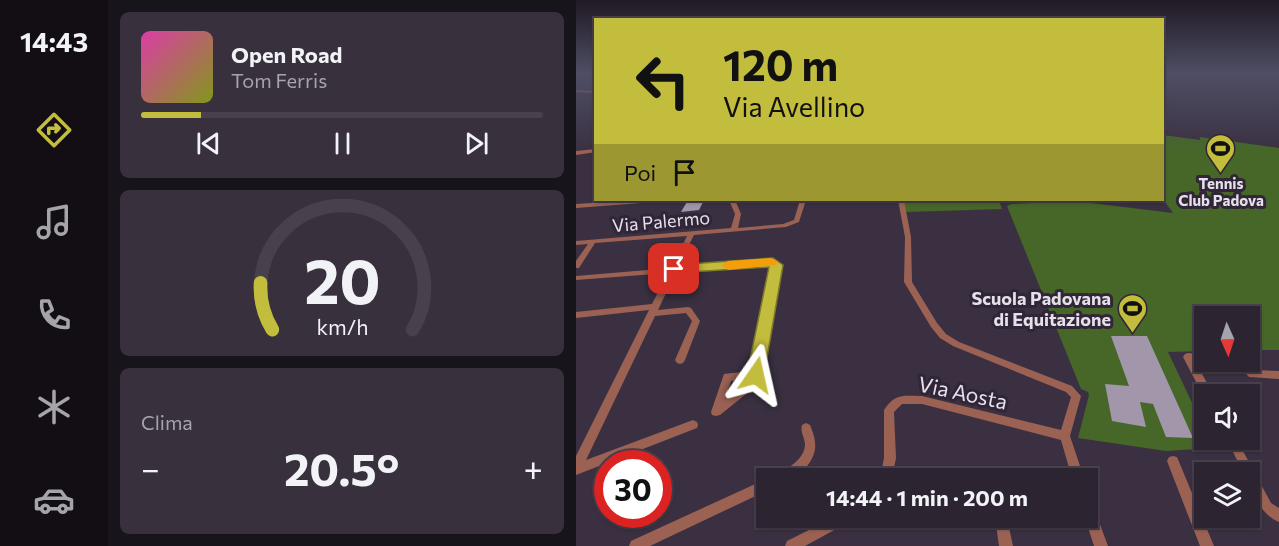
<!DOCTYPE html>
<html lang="it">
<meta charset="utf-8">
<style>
body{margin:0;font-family:Commissioner,sans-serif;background:#38303d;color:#f1f3f6;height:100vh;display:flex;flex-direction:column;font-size:22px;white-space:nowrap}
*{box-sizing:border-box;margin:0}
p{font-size:20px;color:#a6a4ab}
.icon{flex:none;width:33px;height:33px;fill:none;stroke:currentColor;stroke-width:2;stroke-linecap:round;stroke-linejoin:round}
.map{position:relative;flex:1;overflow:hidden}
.side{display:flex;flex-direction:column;gap:12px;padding:12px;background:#18141b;width:468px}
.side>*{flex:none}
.banner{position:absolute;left:18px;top:18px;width:570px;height:183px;border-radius:0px;box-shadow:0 2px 4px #0004,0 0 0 2px #48414d;background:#c3bd3e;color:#111;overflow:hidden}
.needle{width:39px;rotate:177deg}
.controls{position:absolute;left:618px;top:306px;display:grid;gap:12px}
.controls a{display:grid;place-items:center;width:66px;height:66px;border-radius:0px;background:#2c2431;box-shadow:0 2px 4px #0004,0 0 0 2px #48414d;font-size:30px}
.speed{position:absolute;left:18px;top:450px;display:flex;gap:12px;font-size:30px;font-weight:700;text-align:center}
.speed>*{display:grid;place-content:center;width:78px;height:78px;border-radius:50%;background:#2c2431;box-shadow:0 2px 4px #0004,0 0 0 2px #48414d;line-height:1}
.speed .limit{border:9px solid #d22;background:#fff;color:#111}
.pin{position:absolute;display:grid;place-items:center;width:51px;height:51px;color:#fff;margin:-26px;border-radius:12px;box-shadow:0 3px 9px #0006}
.me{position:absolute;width:66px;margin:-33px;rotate:11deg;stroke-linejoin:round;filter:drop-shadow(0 0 4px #0008)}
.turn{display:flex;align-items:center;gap:21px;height:126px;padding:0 30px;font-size:27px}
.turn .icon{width:78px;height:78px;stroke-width:2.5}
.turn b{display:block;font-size:42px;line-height:51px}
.then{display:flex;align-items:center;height:57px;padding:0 30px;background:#0003;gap:12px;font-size:22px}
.big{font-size:45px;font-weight:700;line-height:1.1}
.side .widget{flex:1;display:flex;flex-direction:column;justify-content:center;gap:9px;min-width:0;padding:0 21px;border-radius:9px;background:#38303d}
.side .dial{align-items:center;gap:0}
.dial svg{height:156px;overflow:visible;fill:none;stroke:#48414d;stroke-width:7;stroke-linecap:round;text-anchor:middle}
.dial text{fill:#f1f3f6;stroke:none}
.song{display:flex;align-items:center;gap:18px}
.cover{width:72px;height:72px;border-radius:9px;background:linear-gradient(135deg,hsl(320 70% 55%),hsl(70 70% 35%))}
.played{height:6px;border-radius:3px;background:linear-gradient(90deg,#c3bd3e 15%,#48414d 15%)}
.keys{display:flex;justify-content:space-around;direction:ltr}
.heat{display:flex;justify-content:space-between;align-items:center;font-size:33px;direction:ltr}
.trip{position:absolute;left:180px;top:468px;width:342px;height:60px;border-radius:0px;background:#2c2431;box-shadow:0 2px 4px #0004,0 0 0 2px #48414d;font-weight:700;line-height:60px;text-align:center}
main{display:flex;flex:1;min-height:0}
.tab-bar{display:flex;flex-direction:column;width:108px;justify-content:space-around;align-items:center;background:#120e14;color:#a6a4ab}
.tab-bar .icon{width:42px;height:42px}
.tab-bar .selected{color:#c3bd3e}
.tab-bar b{font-size:27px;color:#f1f3f6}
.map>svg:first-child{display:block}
.green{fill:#466728}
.building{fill:#a196aa}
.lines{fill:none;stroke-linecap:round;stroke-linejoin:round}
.street{fill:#9b6254;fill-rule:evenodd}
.route{fill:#c3bd3e;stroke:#7f7b28;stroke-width:1.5}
.slow{fill:#f59e0b}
.labels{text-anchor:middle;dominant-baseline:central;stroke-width:6;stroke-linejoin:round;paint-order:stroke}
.far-poi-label{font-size:15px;font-weight:bold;fill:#e6e0eb;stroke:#302637}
.street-label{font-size:18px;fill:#e6e0eb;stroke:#302637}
.poi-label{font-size:18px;font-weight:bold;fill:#e6e0eb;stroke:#302637;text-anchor:end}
.near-street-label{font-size:21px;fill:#e6e0eb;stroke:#302637}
</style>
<main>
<nav class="tab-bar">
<b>14:43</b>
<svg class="icon selected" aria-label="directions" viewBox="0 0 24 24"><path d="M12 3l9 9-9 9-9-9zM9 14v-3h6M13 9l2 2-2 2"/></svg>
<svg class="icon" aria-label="music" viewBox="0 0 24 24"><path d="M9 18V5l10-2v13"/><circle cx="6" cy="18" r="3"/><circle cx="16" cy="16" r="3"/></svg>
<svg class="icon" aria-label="phone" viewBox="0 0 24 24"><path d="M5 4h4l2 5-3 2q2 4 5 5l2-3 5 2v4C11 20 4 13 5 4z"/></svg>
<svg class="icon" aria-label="climate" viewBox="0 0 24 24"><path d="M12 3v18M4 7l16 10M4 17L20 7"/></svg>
<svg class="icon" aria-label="car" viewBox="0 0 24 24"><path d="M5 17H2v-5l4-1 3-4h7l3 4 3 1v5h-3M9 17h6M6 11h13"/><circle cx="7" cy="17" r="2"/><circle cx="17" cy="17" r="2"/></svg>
</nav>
<section class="side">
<div class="widget">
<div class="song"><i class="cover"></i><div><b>Open Road</b><p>Tom Ferris</p></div></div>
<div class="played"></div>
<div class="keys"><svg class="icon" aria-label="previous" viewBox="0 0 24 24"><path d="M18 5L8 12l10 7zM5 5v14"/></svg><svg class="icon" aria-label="pause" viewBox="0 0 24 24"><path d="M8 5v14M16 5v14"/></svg><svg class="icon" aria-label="next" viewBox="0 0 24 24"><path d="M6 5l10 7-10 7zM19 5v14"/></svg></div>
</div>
<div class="widget dial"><svg viewBox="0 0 100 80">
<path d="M14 69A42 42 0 1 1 86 69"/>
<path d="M14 69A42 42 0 0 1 8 45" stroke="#c3bd3e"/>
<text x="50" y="56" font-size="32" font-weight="700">20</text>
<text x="50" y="72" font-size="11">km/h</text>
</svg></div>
<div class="widget"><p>Clima</p>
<div class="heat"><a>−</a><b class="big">20.5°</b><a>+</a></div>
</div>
</section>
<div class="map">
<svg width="703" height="546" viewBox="0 0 703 546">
<rect width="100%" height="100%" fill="#3a3041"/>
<!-- green -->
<path class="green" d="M 587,135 L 624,140 L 624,137 L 703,148 L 703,350 L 674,350 L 674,316 L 628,316 L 628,351 L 592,352 L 628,428 L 628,440 L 634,440 L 638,448 L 590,451 L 502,438 L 513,395 L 512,392 L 505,389 L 431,206 L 435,204 L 498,201 L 597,213 L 587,199 Z
M 328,200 L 479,200 L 423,201 L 426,209 L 329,212 Z"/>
<!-- building -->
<path class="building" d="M 112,200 L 128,200 L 123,210 L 105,212 Z
M 535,336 L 571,336 L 617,438 L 590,437 L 577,404 L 564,402 L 570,427 L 536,421 L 529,384 L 553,386 Z"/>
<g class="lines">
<!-- street -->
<path class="street" d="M 0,90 L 20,91 L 20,93 L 0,92 Z
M 20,149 L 20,152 L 0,155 L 0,151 Z
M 62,200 L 82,200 L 79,202 L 0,208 L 0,204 Z
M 153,200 L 159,200 L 165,214 L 162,228 L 207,224 L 218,220 L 224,200 L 230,200 L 223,222 L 210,227 L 118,235 L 102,267 L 197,260 L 200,260 L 204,265 L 184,375 L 170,394 L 144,415 L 140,416 L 136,415 L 135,412 L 148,374 L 175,371 L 196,265 L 195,264 L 100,272 L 82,310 L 112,307 L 115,308 L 124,321 L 109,360 L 107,363 L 104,364 L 101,363 L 99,360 L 116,321 L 110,313 L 79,316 L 10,460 L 117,420 L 121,422 L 122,425 L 121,428 L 0,475 L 0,456 L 73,310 L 0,318 L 0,312 L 76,304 L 92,273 L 0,280 L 0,276 L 95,268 L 111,236 L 19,243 L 3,268 L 0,268 L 0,261 L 12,244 L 0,245 L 0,241 L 155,228 L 159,214 ZM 170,379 L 164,388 L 149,399 L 155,381 Z
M 322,200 L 328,200 L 335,237 L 336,282 L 361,323 L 370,334 L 383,342 L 496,386 L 505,396 L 494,436 L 508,478 L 496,478 L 485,440 L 346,404 L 326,404 L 318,412 L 320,458 L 316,478 L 304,478 L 308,458 L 308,410 C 319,393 327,396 346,396 L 485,430 L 495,397 L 490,392 L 377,346 L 364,338 L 355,327 L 328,282 L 329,237 Z
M 612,353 L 628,354 L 628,360 L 619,361 L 637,394 L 628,394 L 628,397 L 607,357 L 609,354 Z
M 659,362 L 669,362 L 678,370 L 703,371 L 703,379 L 673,377 Z
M 230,423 L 234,425 C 236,430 239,437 239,443 C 241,456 229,472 217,478 C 212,480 204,478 198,478 L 200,474 C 212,469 229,459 229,444 C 228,436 224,432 226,425 Z
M 651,440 L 661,440 L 695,503 L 703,508 L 703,522 C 684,514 674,492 674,472 L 667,472 Z
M 597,456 L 601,457 L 638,546 L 624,546 L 591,461 L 593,457 Z
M 190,479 L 190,491 L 74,546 L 53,546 L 55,541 Z
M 512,501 L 516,503 L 532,546 L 518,546 L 509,518 L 512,518 Z
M 257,518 L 275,518 L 273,522 L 229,546 L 209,546 L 211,541 Z
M 419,518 L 431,518 L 437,546 L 423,546 Z"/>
</g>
<!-- sky -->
<linearGradient id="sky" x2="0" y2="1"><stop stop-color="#201a24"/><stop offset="0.49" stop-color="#4f4e65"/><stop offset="1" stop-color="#4f4e65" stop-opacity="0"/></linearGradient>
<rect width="703" height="151" fill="url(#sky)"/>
<!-- route -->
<path class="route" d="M 197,258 L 207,265 L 188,375 L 186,380 L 180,382 L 173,380 L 171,375 L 193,267 L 98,273 L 91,269 L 98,265 Z"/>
<!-- slow -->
<path class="slow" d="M 195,258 L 202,262 L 200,265 L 152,270 L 145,265 L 152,261 Z"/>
<!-- icons -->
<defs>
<symbol id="stadium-pin" viewBox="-11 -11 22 30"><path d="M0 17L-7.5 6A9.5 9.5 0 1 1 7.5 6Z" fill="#c3bd3e" stroke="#302637"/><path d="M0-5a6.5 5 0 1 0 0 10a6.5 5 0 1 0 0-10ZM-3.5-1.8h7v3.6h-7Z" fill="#111"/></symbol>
</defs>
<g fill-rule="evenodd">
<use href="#stadium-pin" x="628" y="132" width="33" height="45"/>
<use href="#stadium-pin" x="540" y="292" width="33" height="45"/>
</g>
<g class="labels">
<!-- far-poi labels -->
<g class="far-poi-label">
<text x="645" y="183">Tennis<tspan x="645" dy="17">Club Padova</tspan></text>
</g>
<!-- street labels -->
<g class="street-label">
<text transform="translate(85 221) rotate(-5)">Via Palermo</text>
</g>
<!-- poi labels -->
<g class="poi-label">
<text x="535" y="298">Scuola Padovana<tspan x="535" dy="21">di Equitazione</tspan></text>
</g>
<!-- near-street labels -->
<g class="near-street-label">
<text transform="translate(387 392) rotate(12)">Via Aosta</text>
</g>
</g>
</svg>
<div class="controls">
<a><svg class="needle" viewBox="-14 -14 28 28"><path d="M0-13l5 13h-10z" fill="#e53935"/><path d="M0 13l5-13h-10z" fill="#a6a4ab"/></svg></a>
<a><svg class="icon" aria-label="sound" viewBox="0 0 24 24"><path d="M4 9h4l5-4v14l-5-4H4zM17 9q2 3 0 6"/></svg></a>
<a><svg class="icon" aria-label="layers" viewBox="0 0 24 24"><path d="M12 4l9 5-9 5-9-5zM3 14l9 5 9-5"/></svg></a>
</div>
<div class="speed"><div class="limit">30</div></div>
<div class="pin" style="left:98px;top:269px;background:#d93025"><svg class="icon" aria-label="arrive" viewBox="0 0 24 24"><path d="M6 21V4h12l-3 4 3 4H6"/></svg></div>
<svg class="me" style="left:180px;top:375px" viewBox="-20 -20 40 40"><path d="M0-17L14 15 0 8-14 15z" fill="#c3bd3e" stroke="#fff" stroke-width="4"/></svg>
<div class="trip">14:44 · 1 min · 200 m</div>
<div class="banner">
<div class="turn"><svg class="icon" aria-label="left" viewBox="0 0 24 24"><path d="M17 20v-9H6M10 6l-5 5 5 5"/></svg><div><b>120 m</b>Via Avellino</div></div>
<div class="then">Poi<svg class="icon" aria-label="arrive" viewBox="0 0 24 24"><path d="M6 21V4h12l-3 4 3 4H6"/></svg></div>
</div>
</div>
</main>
